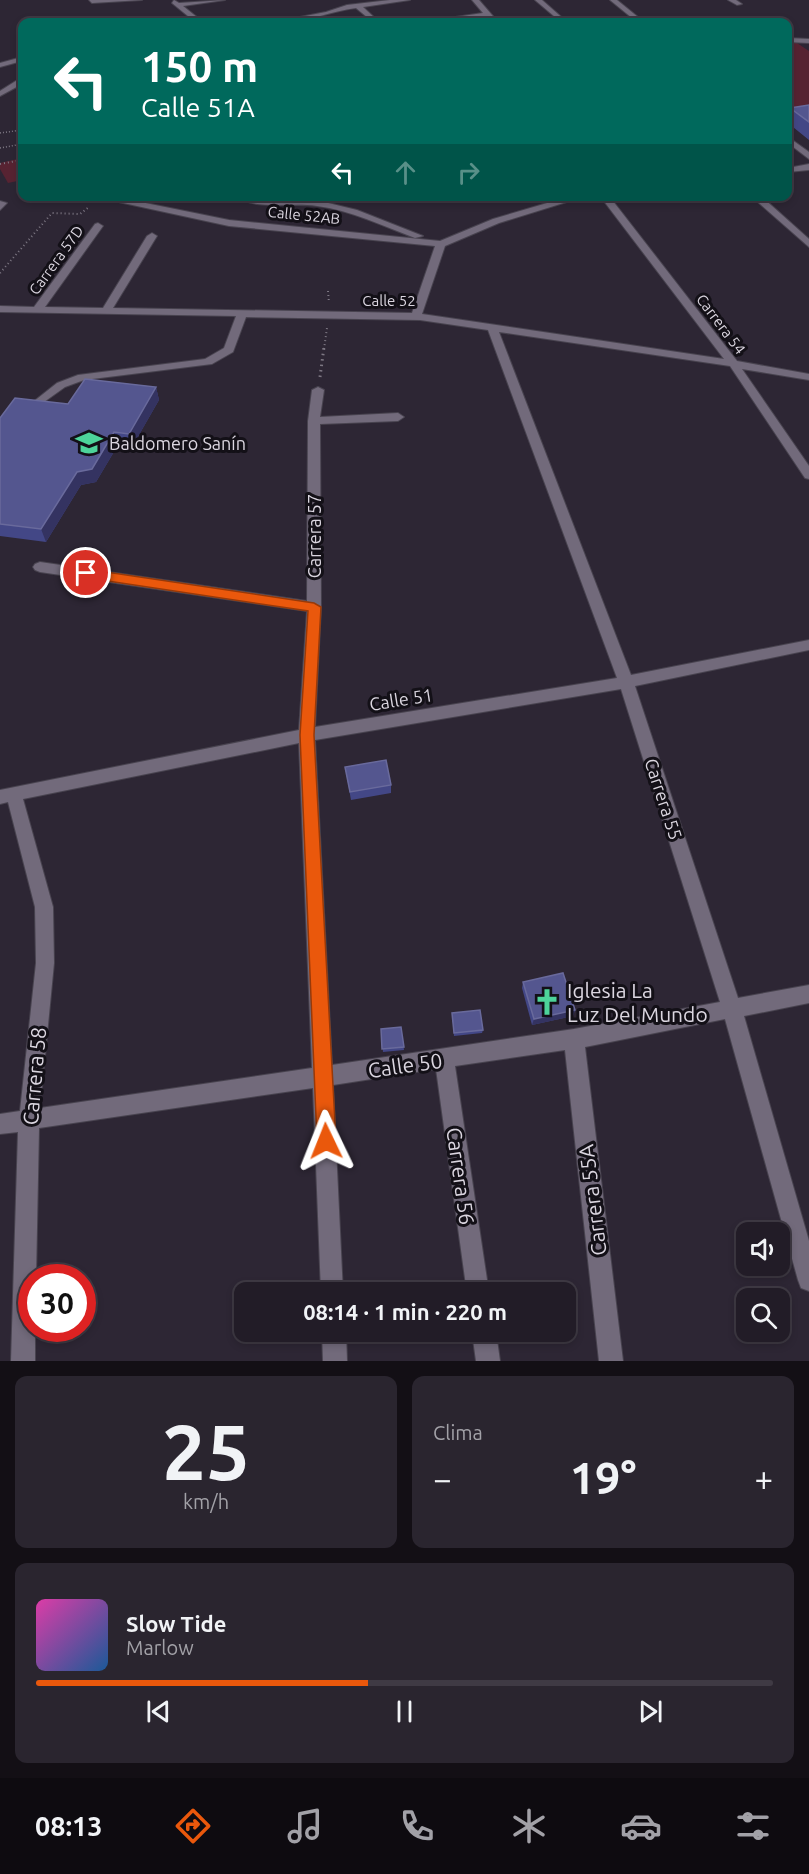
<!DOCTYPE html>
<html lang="es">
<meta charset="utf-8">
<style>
body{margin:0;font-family:Ubuntu,sans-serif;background:#2a252f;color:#f1f3f6;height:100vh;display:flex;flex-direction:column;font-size:22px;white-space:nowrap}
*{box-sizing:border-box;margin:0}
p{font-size:20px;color:#a2a1a7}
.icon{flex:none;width:33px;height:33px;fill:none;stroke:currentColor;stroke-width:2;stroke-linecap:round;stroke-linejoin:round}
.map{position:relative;height:1361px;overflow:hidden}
.side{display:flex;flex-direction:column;gap:15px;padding:15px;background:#130f15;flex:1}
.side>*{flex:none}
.top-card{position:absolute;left:18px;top:18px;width:774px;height:183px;border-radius:12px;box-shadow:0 3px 9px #0003,0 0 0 2px #3f3a44;background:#00695c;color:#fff;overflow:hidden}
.fabs{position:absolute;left:736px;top:1222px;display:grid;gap:12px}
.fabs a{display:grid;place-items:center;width:54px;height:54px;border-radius:12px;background:#221c27;box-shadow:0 3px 9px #0003,0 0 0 2px #3f3a44;font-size:30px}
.speed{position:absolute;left:18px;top:1264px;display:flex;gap:12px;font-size:30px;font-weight:700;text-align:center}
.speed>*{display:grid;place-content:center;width:78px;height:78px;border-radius:50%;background:#221c27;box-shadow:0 3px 9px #0003,0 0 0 2px #3f3a44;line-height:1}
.speed .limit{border:9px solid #d22;background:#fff;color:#111}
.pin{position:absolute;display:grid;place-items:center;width:51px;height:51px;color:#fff;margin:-26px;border:3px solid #fff;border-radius:50%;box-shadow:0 2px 6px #0007}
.me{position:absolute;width:66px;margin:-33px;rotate:358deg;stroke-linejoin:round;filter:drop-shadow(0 0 4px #0008)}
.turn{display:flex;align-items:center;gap:21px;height:126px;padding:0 24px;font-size:27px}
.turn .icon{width:78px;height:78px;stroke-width:2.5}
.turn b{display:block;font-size:42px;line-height:51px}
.lanes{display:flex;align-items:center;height:57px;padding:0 24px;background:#0003;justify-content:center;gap:30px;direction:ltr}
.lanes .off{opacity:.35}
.big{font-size:45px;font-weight:700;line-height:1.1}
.side .widget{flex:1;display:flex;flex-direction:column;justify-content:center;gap:9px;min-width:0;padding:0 21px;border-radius:12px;background:#2a252f}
.side .dial{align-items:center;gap:0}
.dial b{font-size:78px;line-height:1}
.song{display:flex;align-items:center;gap:18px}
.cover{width:72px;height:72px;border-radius:9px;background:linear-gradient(135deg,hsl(320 70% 55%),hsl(210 70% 35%))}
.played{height:6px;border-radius:3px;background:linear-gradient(90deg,#ea580c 45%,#3f3a44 45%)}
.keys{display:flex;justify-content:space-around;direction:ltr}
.heat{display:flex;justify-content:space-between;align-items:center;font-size:33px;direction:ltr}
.side .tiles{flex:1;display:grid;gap:15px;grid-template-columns:1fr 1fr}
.widget:last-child{grid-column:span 2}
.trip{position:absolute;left:234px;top:1282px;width:342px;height:60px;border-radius:12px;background:#221c27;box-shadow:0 3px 9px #0003,0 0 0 2px #3f3a44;font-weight:700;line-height:60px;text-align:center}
.tab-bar{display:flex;height:96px;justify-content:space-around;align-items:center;background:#0e0b10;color:#a2a1a7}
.tab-bar .icon{width:42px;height:42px}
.tab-bar .active{color:#ea580c}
.tab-bar b{font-size:27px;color:#f1f3f6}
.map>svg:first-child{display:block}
.green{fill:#572332}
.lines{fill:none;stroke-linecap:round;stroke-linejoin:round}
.minor-casing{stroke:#48434f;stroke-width:2}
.path-far2{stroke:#7e7884;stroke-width:1.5;stroke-dasharray:1 2;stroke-linecap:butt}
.path-far1{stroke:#7e7884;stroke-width:2;stroke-dasharray:1 3;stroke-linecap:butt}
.path{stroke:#7e7884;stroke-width:3;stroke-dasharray:1.5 4;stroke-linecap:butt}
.minor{fill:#726a7b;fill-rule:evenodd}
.wall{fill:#434786}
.shaded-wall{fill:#343361}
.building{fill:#54568f;stroke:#696a9c;stroke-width:1.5}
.route{fill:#ea580c;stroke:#983908;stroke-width:1.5}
.labels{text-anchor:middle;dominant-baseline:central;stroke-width:6;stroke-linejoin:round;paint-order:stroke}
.far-street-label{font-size:15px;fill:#dbd6e0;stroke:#131017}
.poi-label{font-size:18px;fill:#dbd6e0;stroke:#131017;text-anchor:start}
.street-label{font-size:18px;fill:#dbd6e0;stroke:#131017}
.near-poi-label{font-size:21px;fill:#dbd6e0;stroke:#131017;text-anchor:start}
.near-street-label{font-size:21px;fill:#dbd6e0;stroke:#131017}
</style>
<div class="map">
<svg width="809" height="1361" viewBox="0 0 809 1361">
<rect width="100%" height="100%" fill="#2d2634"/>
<!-- green -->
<path class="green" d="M 794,41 L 809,51 L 809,119 L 788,122 L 788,42 Z
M 22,158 L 22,180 L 8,183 L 0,169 L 0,163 Z"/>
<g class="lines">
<defs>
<path id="minor" d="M 89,0 L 142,0 L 92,3 Z
M 174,0 L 179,3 L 225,0 L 183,6 L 198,18 L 211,22 L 194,21 L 172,3 Z
M 390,0 L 410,0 L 363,7 L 379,22 L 373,22 L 356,8 C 329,11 302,25 274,22 L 326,12 L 347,5 Z
M 472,0 L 479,0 L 498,22 L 492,22 L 486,16 L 436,22 L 421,22 L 483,13 Z
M 535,0 L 542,0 L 567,22 L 561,22 Z
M 610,0 L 617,0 L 644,22 L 637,22 Z
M 728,0 L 736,0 L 742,4 L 737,5 Z
M 788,38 L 809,39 L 809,43 L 788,42 Z
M 22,57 L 22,61 L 0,67 L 0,63 Z
M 19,79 L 22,79 L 22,84 L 0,96 L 0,91 Z
M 788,137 L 809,152 L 809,159 L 788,143 Z
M 809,164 L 809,170 L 788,172 L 788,168 Z
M 91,196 L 111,196 L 229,220 L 440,241 L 493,219 L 571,196 L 586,196 L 499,223 L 445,246 L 422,314 L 724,359 L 600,196 L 609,196 L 737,361 L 809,374 L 809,380 L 742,369 L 809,466 L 809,479 L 805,478 L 730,366 L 499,332 L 631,675 L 809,640 L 809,650 L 635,686 L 738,998 L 809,985 L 809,1003 L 744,1016 L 809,1241 L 809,1291 L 801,1288 L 798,1280 L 725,1019 L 585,1047 L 623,1361 L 599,1361 L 565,1050 L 455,1066 L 489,1293 L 467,1293 L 436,1069 L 333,1085 L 343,1293 L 321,1293 L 313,1088 L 39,1128 L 36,1278 L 32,1278 L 32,1329 L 35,1329 L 35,1361 L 11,1361 L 18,1132 L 0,1134 L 0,1114 L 20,1111 L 36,963 L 35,907 L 8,802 L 0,804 L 0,790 L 299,730 L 307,611 L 40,572 L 35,570 L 33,567 L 35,564 L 40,562 L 307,601 L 308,421 L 312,390 L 318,387 L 324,390 L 320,417 L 398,413 L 404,417 L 398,421 L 320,424 L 321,607 L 315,727 L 617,678 L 488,330 L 420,320 L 246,317 L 233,352 L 212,364 L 84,380 L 65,387 L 37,407 L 31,404 L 33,402 L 57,383 L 78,375 L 205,359 L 224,348 L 236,316 L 0,312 L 0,306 L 34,307 L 95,224 L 98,223 L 103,226 L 45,307 L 103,308 L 147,236 L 152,233 L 157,236 L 113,308 L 412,313 L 435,246 L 229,226 ZM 621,689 L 720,1002 L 574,1029 L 332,1065 L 315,740 ZM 299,743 L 312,1068 L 40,1108 L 54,963 L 53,907 L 23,799 Z
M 234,196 L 308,200 L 305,196 L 315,196 L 320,201 L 357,210 L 423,236 L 415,238 C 383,226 350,210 317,206 C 289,202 258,211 234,196 Z
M 751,196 L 761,196 L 809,239 L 809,247 Z
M 0,201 L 7,203 L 0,210 Z
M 322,1332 L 346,1332 L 347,1361 L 323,1361 Z
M 472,1332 L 496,1332 L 500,1361 L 476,1361 Z"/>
</defs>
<!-- minor casing -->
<use href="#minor" class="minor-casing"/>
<!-- path-far2 -->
<path class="path-far2" d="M 0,133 L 22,130
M 0,148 L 22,144"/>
<!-- path-far1 -->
<path class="path-far1" d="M 0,164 L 22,160
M 0,273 L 52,213 L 80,214 L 89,207
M 328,291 L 329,303
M 324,349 L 327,328"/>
<!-- path -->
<path class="path" d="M 320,377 L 324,347"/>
<!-- minor -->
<use href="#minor" class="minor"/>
</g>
<!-- wall -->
<path class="wall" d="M 809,105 L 809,140 L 788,123 L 788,116 L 790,108 Z
M 156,387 L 159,400 L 132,447 L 118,445 L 96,482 L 81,485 L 46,542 L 0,536 L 0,418 Z
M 345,767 L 391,785 L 391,793 L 351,800 Z
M 523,982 L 575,1010 L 573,1016 L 532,1025 L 522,988 Z
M 452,1013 L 483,1030 L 482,1033 L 454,1036 Z
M 401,1027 L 404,1050 L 383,1052 L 381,1029 Z"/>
<!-- shaded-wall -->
<path class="shaded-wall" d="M 156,387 L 159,400 L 132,447 L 129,434 Z
M 114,432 L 118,445 L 96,482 L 81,485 L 46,542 L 41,529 L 77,472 Z
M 575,1010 L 573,1016 L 532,1025 L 534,1019 Z"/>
<!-- building -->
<path class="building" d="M 809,105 L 809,122 L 790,108 Z
M 85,379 L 156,387 L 129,434 L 114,432 L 92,469 L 77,472 L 41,529 L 0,524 L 0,418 L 15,398 L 68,404 Z
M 386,760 L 391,785 L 350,792 L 345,767 Z
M 563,973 L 575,1010 L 534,1019 L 523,982 Z
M 480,1010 L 483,1030 L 454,1033 L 452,1013 Z
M 401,1027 L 404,1047 L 382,1049 L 381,1029 Z"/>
<!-- route -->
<path class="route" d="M 86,569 L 314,603 L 321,607 L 314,735 L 336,1141 L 333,1148 L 326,1151 L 320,1148 L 317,1141 L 300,735 L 308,611 L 81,577 L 79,573 L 81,570 Z"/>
<!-- icons -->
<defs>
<symbol id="school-bare" viewBox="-9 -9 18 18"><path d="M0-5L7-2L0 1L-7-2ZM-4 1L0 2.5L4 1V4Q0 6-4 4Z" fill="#4dd39a" stroke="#131017" stroke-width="2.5" paint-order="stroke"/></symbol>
<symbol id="church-bare" viewBox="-9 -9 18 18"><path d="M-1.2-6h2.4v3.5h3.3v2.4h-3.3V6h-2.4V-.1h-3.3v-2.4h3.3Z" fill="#4dd39a" stroke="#131017" stroke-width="2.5" paint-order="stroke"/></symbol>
</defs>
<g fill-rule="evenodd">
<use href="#school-bare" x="70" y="424" width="38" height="38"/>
<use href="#church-bare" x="528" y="983" width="38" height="38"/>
</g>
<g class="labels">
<!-- far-street labels -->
<g class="far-street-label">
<text transform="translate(304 215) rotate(6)">Calle 52AB</text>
<text transform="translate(56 260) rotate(-54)">Carrera 57D</text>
<text x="389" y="300">Calle 52</text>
<text transform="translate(721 324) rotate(53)">Carrera 54</text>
</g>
<!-- poi labels -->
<g class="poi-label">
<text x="109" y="443">Baldomero Sanín</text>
</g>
<!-- street labels -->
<g class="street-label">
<text transform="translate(314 536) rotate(-90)">Carrera 57</text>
<text transform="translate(401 699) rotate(-9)">Calle 51</text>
<text transform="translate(664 799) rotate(72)">Carrera 55</text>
</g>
<!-- near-poi labels -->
<g class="near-poi-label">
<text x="567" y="990">Iglesia La<tspan x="567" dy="24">Luz Del Mundo</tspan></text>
</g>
<!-- near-street labels -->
<g class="near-street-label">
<text transform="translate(405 1065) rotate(-8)">Calle 50</text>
<text transform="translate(34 1076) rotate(-85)">Carrera 58</text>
<text transform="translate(461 1176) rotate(82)">Carrera 56</text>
<text transform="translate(592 1200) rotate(-97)">Carrera 55A</text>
</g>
</g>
</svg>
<div class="fabs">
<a><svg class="icon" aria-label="sound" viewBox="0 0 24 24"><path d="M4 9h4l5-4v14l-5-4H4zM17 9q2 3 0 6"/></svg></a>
<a><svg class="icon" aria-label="search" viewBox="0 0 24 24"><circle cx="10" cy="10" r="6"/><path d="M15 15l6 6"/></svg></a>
</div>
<div class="speed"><div class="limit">30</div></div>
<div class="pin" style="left:86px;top:573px;background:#d93025"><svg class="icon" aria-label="arrive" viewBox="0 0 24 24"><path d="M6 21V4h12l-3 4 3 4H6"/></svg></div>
<svg class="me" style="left:326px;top:1141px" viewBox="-20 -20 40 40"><path d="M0-17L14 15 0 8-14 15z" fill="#ea580c" stroke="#fff" stroke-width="4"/></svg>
<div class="trip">08:14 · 1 min · 220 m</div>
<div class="top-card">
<div class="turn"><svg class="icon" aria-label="left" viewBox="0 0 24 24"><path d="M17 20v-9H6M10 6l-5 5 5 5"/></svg><div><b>150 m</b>Calle 51A</div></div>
<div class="lanes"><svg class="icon" aria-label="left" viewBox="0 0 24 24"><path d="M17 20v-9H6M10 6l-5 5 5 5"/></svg><svg class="icon off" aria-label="ahead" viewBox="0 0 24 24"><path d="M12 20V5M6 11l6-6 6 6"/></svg><svg class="icon off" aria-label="right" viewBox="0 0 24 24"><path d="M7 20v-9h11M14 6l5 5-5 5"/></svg></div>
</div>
</div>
<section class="side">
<div class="tiles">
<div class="widget dial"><b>25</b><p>km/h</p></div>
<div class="widget"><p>Clima</p>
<div class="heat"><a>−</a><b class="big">19°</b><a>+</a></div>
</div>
<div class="widget">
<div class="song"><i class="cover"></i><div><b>Slow Tide</b><p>Marlow</p></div></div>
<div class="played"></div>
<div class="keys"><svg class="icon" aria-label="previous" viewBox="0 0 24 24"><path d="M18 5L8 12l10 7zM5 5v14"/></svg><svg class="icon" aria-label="pause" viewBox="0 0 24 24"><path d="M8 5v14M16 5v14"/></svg><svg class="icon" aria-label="next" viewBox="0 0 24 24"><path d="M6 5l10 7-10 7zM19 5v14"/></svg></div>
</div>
</div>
</section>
<nav class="tab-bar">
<b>08:13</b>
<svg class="icon active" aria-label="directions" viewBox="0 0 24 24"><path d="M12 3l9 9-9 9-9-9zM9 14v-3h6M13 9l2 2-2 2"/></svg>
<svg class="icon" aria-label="music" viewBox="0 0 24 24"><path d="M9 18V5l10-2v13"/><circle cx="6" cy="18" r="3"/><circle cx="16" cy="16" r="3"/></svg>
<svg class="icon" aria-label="phone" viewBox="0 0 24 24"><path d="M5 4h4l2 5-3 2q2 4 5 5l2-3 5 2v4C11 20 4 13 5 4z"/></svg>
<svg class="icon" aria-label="climate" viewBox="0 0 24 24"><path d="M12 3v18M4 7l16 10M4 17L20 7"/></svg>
<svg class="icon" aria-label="car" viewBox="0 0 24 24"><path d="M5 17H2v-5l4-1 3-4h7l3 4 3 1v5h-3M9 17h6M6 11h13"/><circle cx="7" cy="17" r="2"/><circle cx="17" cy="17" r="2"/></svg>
<svg class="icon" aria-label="filters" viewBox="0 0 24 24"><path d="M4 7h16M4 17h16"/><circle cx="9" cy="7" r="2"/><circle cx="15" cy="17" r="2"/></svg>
</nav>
